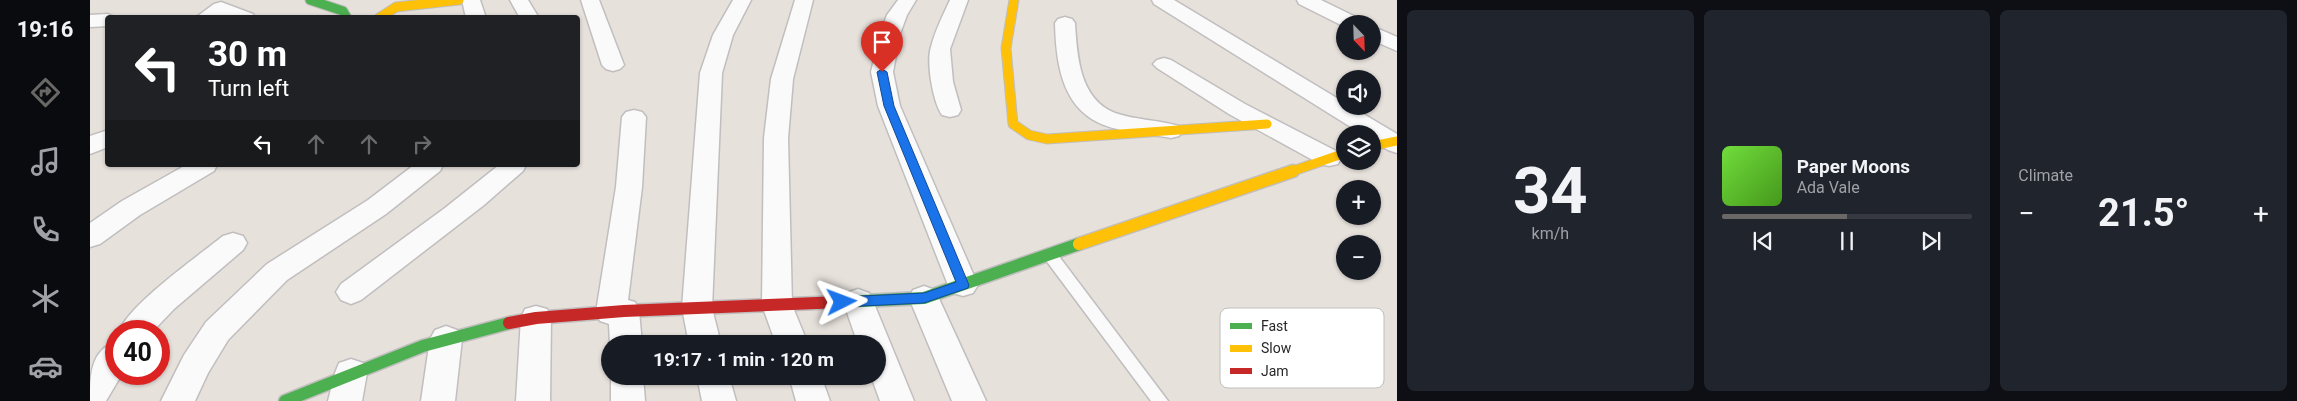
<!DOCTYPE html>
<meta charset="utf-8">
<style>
body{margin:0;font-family:Roboto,sans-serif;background:#20242c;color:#f1f3f6;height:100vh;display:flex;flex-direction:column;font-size:19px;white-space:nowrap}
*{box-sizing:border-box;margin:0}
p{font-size:16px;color:#9ea1a6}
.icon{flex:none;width:28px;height:28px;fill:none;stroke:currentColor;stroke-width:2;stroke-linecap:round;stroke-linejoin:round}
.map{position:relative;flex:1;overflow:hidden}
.sheet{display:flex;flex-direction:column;gap:10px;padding:10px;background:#0d0f14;width:900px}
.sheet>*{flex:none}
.guide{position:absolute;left:15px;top:15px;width:475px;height:152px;border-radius:5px;box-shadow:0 1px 4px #0004;background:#202124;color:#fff;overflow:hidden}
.needle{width:32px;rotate:157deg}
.controls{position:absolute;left:1246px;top:15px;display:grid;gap:10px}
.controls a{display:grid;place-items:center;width:45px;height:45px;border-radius:50%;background:#171b24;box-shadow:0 1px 4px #0004;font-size:25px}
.speed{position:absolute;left:15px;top:320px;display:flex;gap:10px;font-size:25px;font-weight:700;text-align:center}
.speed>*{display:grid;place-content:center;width:65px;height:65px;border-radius:50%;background:#171b24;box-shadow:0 1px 4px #0004;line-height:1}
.speed .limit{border:8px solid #d22;background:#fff;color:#111}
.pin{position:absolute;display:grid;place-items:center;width:42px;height:42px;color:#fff;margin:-51px -21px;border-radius:50% 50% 50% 0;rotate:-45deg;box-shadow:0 0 5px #0007}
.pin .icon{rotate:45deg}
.me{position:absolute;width:55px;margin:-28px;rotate:87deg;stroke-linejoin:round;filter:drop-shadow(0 0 4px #0008)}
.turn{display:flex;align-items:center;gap:18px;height:105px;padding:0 20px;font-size:22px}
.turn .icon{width:65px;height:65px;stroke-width:2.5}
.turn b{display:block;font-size:35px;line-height:42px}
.lanes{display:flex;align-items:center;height:48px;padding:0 20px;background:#0003;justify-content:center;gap:25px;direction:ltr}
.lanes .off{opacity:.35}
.big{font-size:38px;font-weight:700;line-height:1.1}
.sheet .card{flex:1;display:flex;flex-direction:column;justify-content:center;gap:8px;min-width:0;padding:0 18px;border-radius:8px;background:#20242c}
.sheet .dial{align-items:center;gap:0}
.dial b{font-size:65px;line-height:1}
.song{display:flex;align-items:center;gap:15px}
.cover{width:60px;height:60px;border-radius:8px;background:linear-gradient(135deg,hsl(100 70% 55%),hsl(100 70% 35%))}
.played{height:5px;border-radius:2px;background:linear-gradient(90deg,#6a6866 50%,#363941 50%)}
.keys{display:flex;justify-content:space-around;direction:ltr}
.heat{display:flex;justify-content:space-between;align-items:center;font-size:28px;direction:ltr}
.sheet .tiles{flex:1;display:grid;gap:10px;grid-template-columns:repeat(3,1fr)}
.trip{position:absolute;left:511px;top:335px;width:285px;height:50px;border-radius:25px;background:#171b24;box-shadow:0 1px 4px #0004;font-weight:700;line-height:50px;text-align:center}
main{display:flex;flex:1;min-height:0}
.tab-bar{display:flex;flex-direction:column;width:90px;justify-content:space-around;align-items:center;background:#090b0e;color:#9ea1a6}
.tab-bar .icon{width:35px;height:35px}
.tab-bar .selected{color:#6a6866}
.tab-bar b{font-size:22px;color:#f1f3f6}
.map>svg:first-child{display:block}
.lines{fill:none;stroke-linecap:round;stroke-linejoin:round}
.lane-casing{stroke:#c0bebe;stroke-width:3}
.street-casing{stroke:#c0bebe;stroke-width:3}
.fast-far1-casing{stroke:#c0bebe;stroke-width:11}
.fast-casing{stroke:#c0bebe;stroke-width:15}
.slow-far1-casing{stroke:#c0bebe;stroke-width:11}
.slow-casing{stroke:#c0bebe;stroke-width:15}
.jam-casing{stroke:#c0bebe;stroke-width:15}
.lane{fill:#fbfafa;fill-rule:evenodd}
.street{fill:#fbfafa;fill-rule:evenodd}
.fast-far1{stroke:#4caf50;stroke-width:9}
.fast{stroke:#4caf50;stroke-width:12}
.slow-far1{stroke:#ffc107;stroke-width:9}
.slow{stroke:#ffc107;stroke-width:12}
.jam{stroke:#c62828;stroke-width:12}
.route{fill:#1a73e8;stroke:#114b97}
.key{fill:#fff;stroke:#bebebe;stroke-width:1}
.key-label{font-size:14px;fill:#272727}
</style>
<main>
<nav class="tab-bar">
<b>19:16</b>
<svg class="icon selected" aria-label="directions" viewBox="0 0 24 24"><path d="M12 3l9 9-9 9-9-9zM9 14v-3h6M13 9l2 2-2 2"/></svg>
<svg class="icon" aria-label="music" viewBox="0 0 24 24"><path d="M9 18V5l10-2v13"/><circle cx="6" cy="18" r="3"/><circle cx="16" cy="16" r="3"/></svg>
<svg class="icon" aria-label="phone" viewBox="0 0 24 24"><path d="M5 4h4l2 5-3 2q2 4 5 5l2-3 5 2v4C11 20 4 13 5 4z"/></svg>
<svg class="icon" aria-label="climate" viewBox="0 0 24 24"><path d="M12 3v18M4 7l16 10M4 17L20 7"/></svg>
<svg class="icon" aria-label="car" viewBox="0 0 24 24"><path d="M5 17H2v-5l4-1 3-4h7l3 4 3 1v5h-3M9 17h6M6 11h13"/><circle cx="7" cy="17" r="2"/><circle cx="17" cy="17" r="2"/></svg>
</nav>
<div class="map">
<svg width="1307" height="401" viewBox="0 0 1307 401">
<rect width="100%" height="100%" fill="#e7e1dc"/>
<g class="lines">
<defs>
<path id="lane" d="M 960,250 L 965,251 L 1078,401 L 1061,401 L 955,259 L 953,255 L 955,251 Z"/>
<path id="street" d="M 372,0 L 390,0 L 396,18 L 376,18 Z
M 420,0 L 438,0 L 449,18 L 430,18 Z
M 491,0 L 509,0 L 534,65 L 530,69 L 523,71 L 516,69 L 512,65 Z
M 643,0 L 661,0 L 643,35 L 632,73 L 622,308 L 631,344 L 599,344 L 592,308 L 610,73 L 623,35 Z
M 705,0 L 723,0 L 703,79 L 698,138 L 702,305 L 718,344 L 686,344 L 672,305 L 674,138 L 681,79 Z
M 808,0 L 826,0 L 817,15 L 810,34 L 803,72 L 810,106 L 888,285 L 883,293 L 873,296 L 863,293 L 858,285 L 788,106 L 781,72 L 790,34 L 797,15 Z
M 860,0 L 878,0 L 860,49 L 863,82 L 871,110 L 868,115 L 860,117 L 852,115 C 843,102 836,62 841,47 C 845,31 853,15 860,0 Z
M 1062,0 L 1084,0 L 1255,103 L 1255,106 L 1260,106 L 1307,134 L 1307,153 L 1298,150 L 1282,140 L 1282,134 L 1272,134 L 1064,4 Z
M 1207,0 L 1231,0 L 1272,20 L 1275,24 L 1255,24 L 1255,27 L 1209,4 Z
M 131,2 L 163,14 L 165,18 L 138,18 L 132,15 L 129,18 L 105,18 L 124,4 Z
M 18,14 L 26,18 L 18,18 L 18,26 L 0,27 L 0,15 Z
M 975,17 L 982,19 L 985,23 C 987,55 989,99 1025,113 C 1045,120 1069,120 1089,126 L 1093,131 L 1089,136 L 1081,138 C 1060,134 1028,132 1009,123 C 971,105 966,61 965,23 L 968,19 Z
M 1282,26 L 1307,37 L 1307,51 L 1282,40 Z
M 1074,58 L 1081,60 L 1155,104 L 1248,152 L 1251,158 L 1248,164 L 1239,166 L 1230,164 L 1139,114 L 1067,68 L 1063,64 L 1067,60 Z
M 544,110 L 552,112 L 556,117 L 552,187 L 538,300 L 545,302 L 549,311 L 552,344 L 520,344 L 519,324 L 510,321 L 506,312 L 526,187 L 532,117 L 536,112 Z
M 18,130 L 18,147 L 0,154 L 0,136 Z
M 96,165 L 127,165 L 124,171 L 50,215 L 10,244 L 0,247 L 0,223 L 32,201 Z
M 324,165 L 353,165 L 350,171 L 296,214 L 197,280 L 138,340 L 118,373 L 105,401 L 71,401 L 94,355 L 116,322 L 177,264 L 278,200 Z
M 409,165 L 436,165 L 433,171 L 394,205 L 271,300 L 261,304 L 251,300 L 246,292 L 251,284 L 355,208 Z
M 143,233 L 153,236 L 157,243 L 153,250 L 84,309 L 63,331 L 29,331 C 41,303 107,257 133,236 Z
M 834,286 L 845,290 L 896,401 L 862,401 L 819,298 L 823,290 Z
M 768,289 L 779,293 L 783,301 L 824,401 L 790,401 L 781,376 L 788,376 L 788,344 L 768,344 L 753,301 L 757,293 Z
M 446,306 L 457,309 L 461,318 L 460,401 L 426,401 L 431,318 L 435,309 Z
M 356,326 L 367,330 L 372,339 L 365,401 L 331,401 L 340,339 L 345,330 Z
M 26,342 L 26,374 L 32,374 L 16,401 L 0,401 C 0,377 0,350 26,342 Z
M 261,359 L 273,363 L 277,373 L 272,401 L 238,401 L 245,373 L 249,363 Z
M 521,376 L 553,376 L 555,401 L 521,401 Z
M 607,376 L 639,376 L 646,401 L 612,401 Z
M 699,376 L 731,376 L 740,401 L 706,401 Z"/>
<path id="fast-far1" d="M 220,0 L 253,11 L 257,18"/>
<path id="fast" d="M 751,302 L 834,298 L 989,244
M 195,401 L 333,346 L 419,323"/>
<path id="slow-far1" d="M 924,0 L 916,48 L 923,124 L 939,135 L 957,139 L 1177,124
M 289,18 L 306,7 L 369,0
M 1282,146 L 1307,141
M 1200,172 L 1255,153"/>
<path id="slow" d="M 989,244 L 1203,171"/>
<path id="jam" d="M 419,323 L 446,318 L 534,311 L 751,302"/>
</defs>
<!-- lane casing -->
<use href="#lane" class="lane-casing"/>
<!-- street casing -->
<use href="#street" class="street-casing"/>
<!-- fast-far1 casing -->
<use href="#fast-far1" class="fast-far1-casing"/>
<!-- fast casing -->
<use href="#fast" class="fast-casing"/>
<!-- slow-far1 casing -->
<use href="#slow-far1" class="slow-far1-casing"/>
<!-- slow casing -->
<use href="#slow" class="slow-casing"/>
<!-- jam casing -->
<use href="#jam" class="jam-casing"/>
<!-- lane -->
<use href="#lane" class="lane"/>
<!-- street -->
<use href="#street" class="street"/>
<!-- fast-far1 -->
<use href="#fast-far1" class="fast-far1"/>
<!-- fast -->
<use href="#fast" class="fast"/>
<!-- slow-far1 -->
<use href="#slow-far1" class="slow-far1"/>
<!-- slow -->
<use href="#slow" class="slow"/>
<!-- jam -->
<use href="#jam" class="jam"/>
</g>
<!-- route -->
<path class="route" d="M 792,69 L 797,72 L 804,106 L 879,285 L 878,288 L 834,303 L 752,307 L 747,306 L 745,302 L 747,298 L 752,297 L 834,293 L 866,282 L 794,106 L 787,72 Z"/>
<!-- legend -->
<rect x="1130" y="308" width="164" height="80" rx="8" class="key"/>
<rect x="1140" y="323" width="22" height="6" fill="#4caf50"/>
<rect x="1140" y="345" width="22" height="7" fill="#ffc107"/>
<rect x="1140" y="368" width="22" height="6" fill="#c62828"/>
<g class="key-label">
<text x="1171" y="331">Fast</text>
<text x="1171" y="353">Slow</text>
<text x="1171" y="376">Jam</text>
</g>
</svg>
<div class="controls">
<a><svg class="needle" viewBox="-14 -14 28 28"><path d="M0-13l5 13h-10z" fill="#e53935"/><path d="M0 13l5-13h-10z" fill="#9ea1a6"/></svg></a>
<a><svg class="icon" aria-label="sound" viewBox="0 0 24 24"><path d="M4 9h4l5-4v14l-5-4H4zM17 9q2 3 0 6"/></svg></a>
<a><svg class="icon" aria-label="layers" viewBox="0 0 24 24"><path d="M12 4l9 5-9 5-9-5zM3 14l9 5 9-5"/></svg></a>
<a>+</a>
<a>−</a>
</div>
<div class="speed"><div class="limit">40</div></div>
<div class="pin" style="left:792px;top:72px;background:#d93025"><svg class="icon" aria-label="arrive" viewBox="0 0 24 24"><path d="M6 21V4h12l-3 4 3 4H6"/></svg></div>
<svg class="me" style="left:752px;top:302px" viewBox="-20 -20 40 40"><path d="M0-17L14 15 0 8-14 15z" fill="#1a73e8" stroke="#fff" stroke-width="4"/></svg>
<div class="trip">19:17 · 1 min · 120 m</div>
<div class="guide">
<div class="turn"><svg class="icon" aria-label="left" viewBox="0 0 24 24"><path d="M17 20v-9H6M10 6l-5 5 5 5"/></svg><div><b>30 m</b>Turn left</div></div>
<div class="lanes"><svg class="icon" aria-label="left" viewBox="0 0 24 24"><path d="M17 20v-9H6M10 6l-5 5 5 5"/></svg><svg class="icon off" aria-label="ahead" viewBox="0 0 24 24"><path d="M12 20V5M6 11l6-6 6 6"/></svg><svg class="icon off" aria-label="ahead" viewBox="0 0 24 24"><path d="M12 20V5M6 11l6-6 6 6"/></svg><svg class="icon off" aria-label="right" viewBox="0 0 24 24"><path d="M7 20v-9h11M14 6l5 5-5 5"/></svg></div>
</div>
</div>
<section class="sheet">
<div class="tiles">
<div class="card dial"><b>34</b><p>km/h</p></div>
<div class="card">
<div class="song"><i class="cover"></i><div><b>Paper Moons</b><p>Ada Vale</p></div></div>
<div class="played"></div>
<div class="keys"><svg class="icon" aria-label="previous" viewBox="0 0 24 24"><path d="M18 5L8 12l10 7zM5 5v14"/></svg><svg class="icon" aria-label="pause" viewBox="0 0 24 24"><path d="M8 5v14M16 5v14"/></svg><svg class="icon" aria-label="next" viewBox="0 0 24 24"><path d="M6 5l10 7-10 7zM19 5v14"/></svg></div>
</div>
<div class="card"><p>Climate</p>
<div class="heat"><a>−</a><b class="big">21.5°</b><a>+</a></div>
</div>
</div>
</section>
</main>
